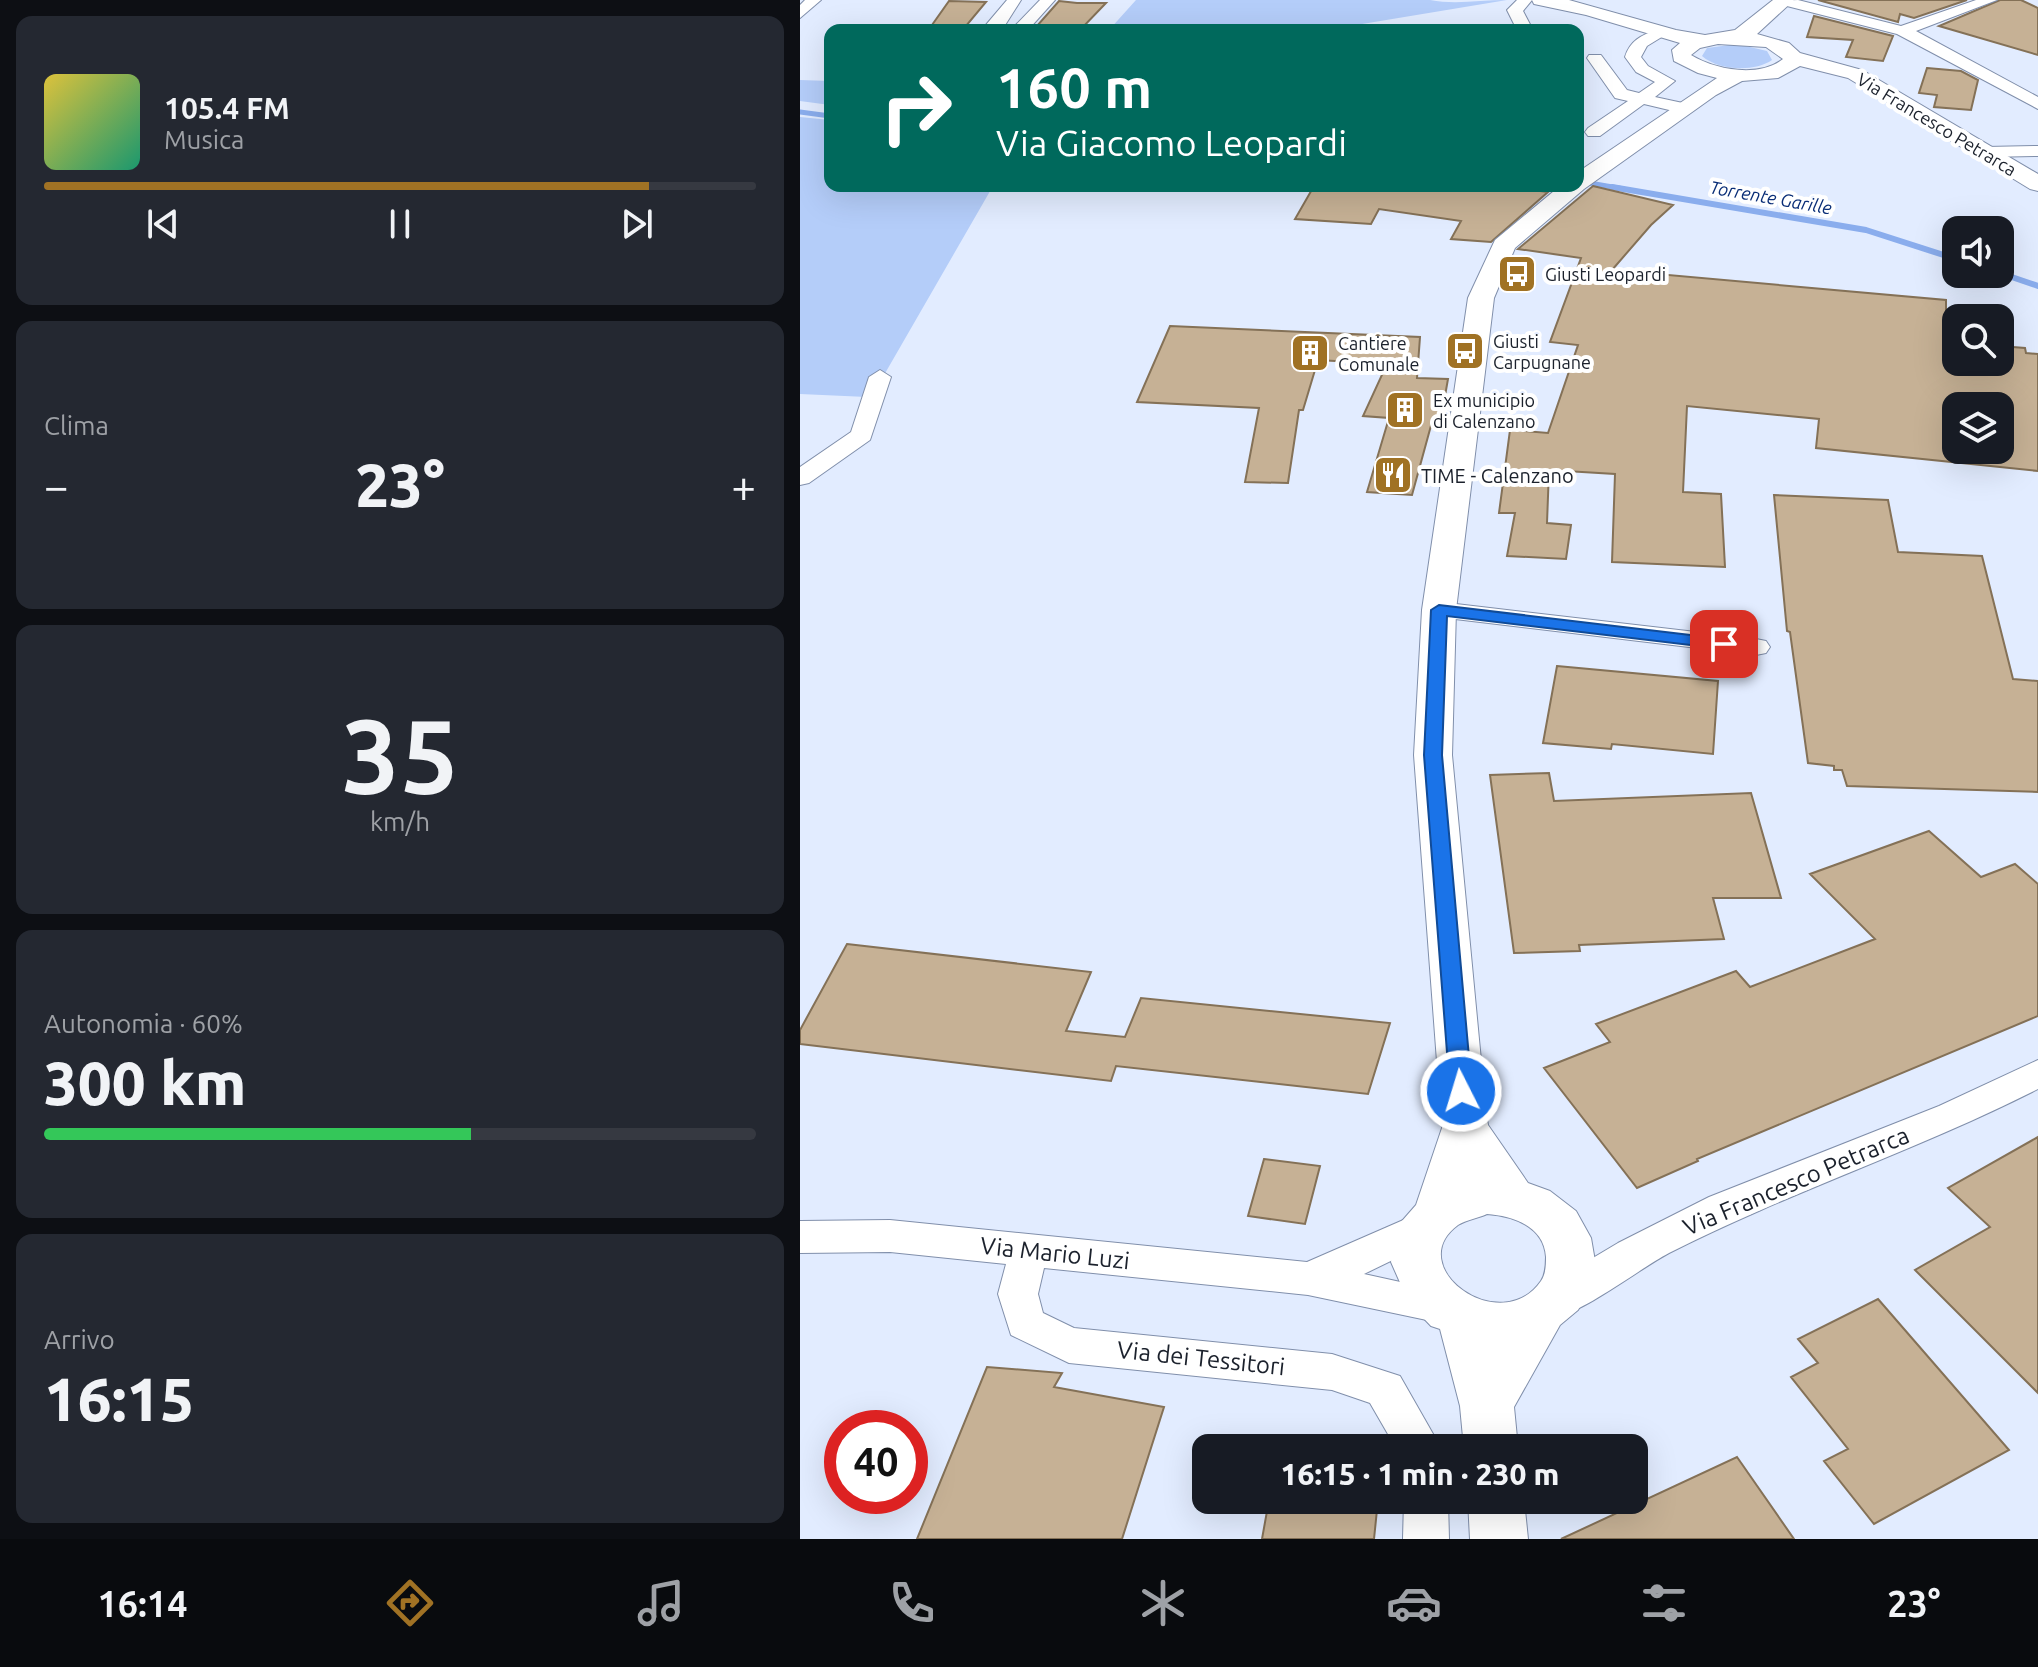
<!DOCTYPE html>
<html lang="it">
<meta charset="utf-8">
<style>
body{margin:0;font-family:Ubuntu,sans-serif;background:#242831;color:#f1f3f6;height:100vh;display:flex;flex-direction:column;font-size:30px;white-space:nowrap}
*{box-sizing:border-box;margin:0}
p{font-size:26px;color:#9ea1a6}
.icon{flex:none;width:44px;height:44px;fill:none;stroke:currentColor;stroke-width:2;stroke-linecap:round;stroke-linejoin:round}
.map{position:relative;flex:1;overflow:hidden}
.sheet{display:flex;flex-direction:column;gap:16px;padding:16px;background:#0d0f14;width:800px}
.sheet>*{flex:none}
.top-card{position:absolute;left:24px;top:24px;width:760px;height:168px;border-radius:16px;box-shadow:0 8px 32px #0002;background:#00695c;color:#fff;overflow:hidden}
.buttons{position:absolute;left:1142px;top:216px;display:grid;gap:16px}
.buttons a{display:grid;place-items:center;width:72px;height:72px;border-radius:16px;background:#171b24;box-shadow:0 8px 32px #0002;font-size:40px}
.speed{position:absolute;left:24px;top:1410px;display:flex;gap:16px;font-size:40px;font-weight:700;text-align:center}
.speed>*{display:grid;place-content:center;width:104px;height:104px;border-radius:50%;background:#171b24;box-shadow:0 8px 32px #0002;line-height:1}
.speed .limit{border:12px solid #d22;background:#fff;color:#111}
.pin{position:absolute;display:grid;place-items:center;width:68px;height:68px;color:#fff;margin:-34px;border-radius:16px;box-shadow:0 4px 12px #0006}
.me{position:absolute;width:88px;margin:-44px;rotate:355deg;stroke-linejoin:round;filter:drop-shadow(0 0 6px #0008)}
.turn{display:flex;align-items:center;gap:28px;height:168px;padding:0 40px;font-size:36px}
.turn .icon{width:104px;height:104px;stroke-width:2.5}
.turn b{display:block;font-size:56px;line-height:68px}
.big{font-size:60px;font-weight:800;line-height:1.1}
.sheet .card{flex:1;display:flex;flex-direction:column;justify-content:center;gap:12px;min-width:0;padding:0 28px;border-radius:16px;background:#242831}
.sheet .dial{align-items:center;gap:0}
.dial b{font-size:104px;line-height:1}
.song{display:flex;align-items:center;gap:24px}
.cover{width:96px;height:96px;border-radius:12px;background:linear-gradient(135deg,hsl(50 70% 55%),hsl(160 70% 35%))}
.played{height:8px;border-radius:4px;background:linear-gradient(90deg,#a07224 85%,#363941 85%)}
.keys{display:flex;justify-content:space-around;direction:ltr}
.heat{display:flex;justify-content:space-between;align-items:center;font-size:44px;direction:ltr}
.charge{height:12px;border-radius:6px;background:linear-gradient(90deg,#34c759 60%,#363941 0)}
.trip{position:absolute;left:392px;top:1434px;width:456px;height:80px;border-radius:16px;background:#171b24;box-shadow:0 8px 32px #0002;font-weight:800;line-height:80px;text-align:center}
.tabs{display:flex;height:128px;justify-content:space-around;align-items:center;background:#090b0e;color:#9ea1a6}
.tabs .icon{width:56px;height:56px}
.tabs .on{color:#a07224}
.tabs b{font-size:36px;color:#f1f3f6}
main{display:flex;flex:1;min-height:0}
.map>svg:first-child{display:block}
.green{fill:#b4cdf9}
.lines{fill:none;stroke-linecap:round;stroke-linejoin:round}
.stream-far1{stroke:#8aaded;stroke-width:5}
.stream{stroke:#8aaded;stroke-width:6}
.building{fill:#c6b195;stroke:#847157;stroke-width:2;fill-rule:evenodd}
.minor-casing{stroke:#808fab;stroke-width:2}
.tertiary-casing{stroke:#808fab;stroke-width:2}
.minor{fill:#fff;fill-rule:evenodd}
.tertiary{fill:#fff;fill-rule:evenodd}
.route{fill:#1a73e8;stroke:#114b97;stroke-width:2}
.labels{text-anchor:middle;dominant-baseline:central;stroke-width:8;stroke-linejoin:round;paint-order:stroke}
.far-street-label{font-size:18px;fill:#1b212c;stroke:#fff}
.far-water-label{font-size:18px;font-style:italic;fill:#0a2e77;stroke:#fff}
.far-poi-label{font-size:18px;fill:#1b212c;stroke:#fff;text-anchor:start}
.poi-label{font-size:20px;fill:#1b212c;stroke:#fff;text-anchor:start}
.near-street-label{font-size:24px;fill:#1b212c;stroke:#fff}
</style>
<main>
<section class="sheet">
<div class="card">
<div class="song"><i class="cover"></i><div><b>105.4 FM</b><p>Musica</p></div></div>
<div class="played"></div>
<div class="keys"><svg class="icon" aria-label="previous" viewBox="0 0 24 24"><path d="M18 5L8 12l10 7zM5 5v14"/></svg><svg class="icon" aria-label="pause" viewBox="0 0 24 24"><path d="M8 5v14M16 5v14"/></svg><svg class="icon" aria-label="next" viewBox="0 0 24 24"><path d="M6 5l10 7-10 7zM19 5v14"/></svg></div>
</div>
<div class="card"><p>Clima</p>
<div class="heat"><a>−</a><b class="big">23°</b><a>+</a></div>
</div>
<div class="card dial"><b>35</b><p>km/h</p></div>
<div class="card"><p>Autonomia · 60%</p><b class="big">300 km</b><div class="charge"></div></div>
<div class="card"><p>Arrivo</p><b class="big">16:15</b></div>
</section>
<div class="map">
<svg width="1238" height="1539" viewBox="0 0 1238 1539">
<rect width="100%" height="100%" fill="#e2ecff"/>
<!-- green -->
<path class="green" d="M 336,0 L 630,0 C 655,5 680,0 707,0 L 526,30 L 309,30 Z
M 937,44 L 967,51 L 972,60 C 955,72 919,71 902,56 L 907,48 Z
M 0,80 L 30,81 L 30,105 L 0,101 Z
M 0,117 L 30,120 L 30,186 L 193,186 L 76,389 L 67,397 L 0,394 Z"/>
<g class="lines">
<!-- stream-far1 -->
<path class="stream-far1" d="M 0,112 L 30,116
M 778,181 L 824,189"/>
<!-- stream -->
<path class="stream" d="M 812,187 L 1066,230 L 1156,259
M 1200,273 L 1238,286"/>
</g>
<!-- building -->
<path class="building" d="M 1018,0 L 1167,0 L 1114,18 L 1100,14 L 1098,22 Z
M 1200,0 L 1221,0 L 1238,8 L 1238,55 L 1139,26 Z
M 149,1 L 186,2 L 166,26 L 132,25 Z
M 259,1 L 277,3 L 306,3 L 282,28 L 236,27 Z
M 1014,16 L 1093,36 L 1083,61 L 1046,57 L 1053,40 L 1007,37 Z
M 1127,68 L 1161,71 L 1178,80 L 1171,110 L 1134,107 L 1137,95 L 1119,93 Z
M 514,186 L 699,186 L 748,192 L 691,242 L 651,239 L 661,221 L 579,209 L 571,224 L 495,219 Z
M 793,186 L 873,205 L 851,225 L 812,270 L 1146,300 L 1146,341 L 1156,342 L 1156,362 L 1200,362 L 1200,346 L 1225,348 L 1226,353 L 1238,354 L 1238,471 L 1016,448 L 1019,419 L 887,406 L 883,492 L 921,494 L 925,567 L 812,562 L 815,474 L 749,470 L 747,523 L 771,525 L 766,559 L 707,556 L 715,513 L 699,513 L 710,430 L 748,433 L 778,345 L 750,342 L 781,258 L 718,249 ZM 1156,406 L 1200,406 L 1200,450 L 1156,450 Z
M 370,326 L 620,337 L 617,378 L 648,379 L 642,413 L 638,423 L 632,422 L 612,495 L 567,492 L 589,418 L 563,416 L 587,364 L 518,360 L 503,410 L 499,410 L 488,483 L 445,482 L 459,408 L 337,402 Z
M 974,495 L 1088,500 L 1098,552 L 1182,556 L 1213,679 L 1238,681 L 1238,792 L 1047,786 L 1042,770 L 1034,770 L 1034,766 L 1008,763 L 990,632 L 987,631 Z
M 757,666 L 918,681 L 913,754 L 812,744 L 811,749 L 743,743 Z
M 749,773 L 754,801 L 951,793 L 981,898 L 913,898 L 924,939 L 779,945 L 780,951 L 714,953 L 690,775 Z
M 1129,831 L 1181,877 L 1215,864 L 1238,884 L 1238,1016 L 897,1159 L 898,1161 L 837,1188 L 744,1068 L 810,1042 L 796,1024 L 936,971 L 950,987 L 1075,939 L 1010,874 Z
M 47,944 L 291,972 L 266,1031 L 325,1037 L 341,998 L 590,1023 L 568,1094 L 316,1066 L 311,1081 L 0,1044 L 0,1030 Z
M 1238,1137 L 1238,1393 L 1115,1270 L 1190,1227 L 1148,1188 Z
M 464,1159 L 520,1166 L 505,1224 L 448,1216 Z
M 1078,1299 L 1209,1450 L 1074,1524 L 1024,1461 L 1048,1449 L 991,1377 L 1018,1363 L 998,1339 Z
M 187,1367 L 262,1373 L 254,1387 L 364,1407 L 322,1539 L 117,1539 Z
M 937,1457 L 994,1539 L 761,1539 Z
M 469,1500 L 578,1500 L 574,1539 L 462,1539 Z"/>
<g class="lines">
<defs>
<path id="minor" d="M 5,0 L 21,0 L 0,18 L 0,5 Z
M 207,0 L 221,0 L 202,30 L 186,30 L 185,26 Z
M 240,0 L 255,0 L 228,30 L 211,30 Z
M 717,0 L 732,0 L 723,11 L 733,30 L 717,30 L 707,10 Z
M 998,0 L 1101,26 L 1176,0 L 1197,0 L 1116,31 L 1238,97 L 1238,109 L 1097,34 L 979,4 L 977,1 Z
M 857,30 L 865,35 L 847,46 L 841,57 L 848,66 L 875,81 L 855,97 L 892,105 L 894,109 L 886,114 L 844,104 L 800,136 L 788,136 L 785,132 L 788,128 L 828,101 L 815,98 L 787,58 L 789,55 L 801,55 L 827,90 L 839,93 L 855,82 L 836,72 L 825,57 C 830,41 841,35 857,30 Z
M 1238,146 L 1238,156 L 1186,157 L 1177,152 L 1186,147 Z
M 80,370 L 91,377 L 70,440 L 9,483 L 0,485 L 0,467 L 51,432 L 69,377 Z
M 639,602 L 956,639 L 966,641 L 970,647 L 966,653 L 956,655 L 630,616 L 626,610 L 630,604 Z
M 1238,1060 L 1238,1089 C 1118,1150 989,1192 869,1253 C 844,1266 786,1310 763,1314 C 757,1315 752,1312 746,1310 L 740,1298 L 746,1286 L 818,1243 L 909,1197 L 1139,1106 Z
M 624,1211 L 638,1216 L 644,1227 L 638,1238 L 564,1274 L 655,1294 L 661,1306 L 655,1318 L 641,1323 L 508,1295 L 244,1268 L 238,1294 L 243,1313 L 274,1328 L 532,1354 L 600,1376 L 641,1448 L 596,1448 L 570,1403 L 532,1390 L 269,1363 L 211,1335 L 198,1294 L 206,1264 L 90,1252 L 0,1253 L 0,1221 L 90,1220 L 507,1262 Z
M 604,1500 L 648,1500 L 649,1539 L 603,1539 Z"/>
<path id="tertiary" d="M 732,0 L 769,0 L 876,30 L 905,35 L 935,30 L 973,0 L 994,0 L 957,34 L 989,43 L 1000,53 L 1062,70 L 1238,174 L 1238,191 L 1230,189 L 1048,78 L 1000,66 L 978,78 L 942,81 L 916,95 L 784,189 L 715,248 L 694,298 L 656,610 L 652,755 L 686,1113 L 688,1125 L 728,1183 L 750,1191 L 776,1211 L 791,1238 L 796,1267 L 793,1282 L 778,1310 L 760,1325 L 714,1407 L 718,1448 L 664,1448 L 660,1406 L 640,1329 L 631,1326 L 609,1303 L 591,1262 L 595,1235 L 602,1221 L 616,1205 L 642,1128 L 614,755 L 622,610 L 668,298 L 695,240 L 760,186 L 778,186 L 778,172 L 917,78 L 898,73 L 874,61 L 872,50 L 880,43 L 786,15 L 734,4 ZM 918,44 L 966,47 L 983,59 C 959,78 916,70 891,55 L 900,48 ZM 687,1214 C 713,1216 744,1226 746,1257 C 746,1264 746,1274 741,1281 C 701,1339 601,1267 658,1225 C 666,1220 678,1218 687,1214 Z
M 668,1500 L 724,1500 L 728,1539 L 670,1539 Z"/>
</defs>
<!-- minor casing -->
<use href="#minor" class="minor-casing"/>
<!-- tertiary casing -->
<use href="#tertiary" class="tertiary-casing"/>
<!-- minor -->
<use href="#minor" class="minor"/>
<!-- tertiary -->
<use href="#tertiary" class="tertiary"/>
</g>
<!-- route -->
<path class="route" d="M 639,605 L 924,639 L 933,644 L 924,649 L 647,616 L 642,755 L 672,1091 L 669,1097 L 661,1100 L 653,1097 L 650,1091 L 624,755 L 631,610 Z"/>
<!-- icons -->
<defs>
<symbol id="bus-square" viewBox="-11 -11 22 22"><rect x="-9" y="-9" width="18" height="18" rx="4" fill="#a07224" stroke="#fff"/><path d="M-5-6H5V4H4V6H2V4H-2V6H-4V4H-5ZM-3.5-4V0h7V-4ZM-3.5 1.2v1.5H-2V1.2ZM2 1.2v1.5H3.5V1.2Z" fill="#fff"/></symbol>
<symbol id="building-square" viewBox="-11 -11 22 22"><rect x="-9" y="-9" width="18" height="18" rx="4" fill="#a07224" stroke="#fff"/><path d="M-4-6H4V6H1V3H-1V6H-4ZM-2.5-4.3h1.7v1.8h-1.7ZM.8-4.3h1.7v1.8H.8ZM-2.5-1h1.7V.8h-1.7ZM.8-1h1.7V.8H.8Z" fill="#fff"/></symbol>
<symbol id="restaurant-square" viewBox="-11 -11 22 22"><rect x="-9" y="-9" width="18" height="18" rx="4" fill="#a07224" stroke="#fff"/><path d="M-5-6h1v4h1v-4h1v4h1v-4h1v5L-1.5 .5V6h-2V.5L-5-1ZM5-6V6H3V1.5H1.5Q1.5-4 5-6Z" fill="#fff"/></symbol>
</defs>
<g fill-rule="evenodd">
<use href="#bus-square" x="695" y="252" width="44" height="44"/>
<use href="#bus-square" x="643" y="329" width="44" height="44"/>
<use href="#building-square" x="488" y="331" width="44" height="44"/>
<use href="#building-square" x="583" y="388" width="44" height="44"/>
<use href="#restaurant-square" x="571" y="453" width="44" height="44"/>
</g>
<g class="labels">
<!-- far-street labels -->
<g class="far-street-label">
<text transform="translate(1137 124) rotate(31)">Via Francesco Petrarca</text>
</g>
<!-- far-water labels -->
<g class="far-water-label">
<text transform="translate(971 197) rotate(10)">Torrente Garille</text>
</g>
<!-- far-poi labels -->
<g class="far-poi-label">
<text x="745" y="274">Giusti Leopardi</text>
<text x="693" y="341">Giusti<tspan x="693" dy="21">Carpugnane</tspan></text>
<text x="538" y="343">Cantiere<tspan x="538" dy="21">Comunale</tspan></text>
<text x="633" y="400">Ex municipio<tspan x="633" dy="21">di Calenzano</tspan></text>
</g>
<!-- poi labels -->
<g class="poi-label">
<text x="621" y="475">TIME - Calenzano</text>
</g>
<!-- near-street labels -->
<g class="near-street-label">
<text transform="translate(996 1181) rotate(-23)">Via Francesco Petrarca</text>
<text transform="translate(255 1253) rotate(6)">Via Mario Luzi</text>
<text transform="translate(401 1358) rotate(6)">Via dei Tessitori</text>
</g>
</g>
</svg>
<div class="buttons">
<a><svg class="icon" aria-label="sound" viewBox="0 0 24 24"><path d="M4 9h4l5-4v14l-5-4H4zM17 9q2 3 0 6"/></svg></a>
<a><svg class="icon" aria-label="search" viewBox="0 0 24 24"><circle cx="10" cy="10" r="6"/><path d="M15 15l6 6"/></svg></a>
<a><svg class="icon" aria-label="layers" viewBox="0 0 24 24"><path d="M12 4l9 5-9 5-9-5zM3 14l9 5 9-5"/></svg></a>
</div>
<div class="speed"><div class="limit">40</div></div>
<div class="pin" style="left:924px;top:644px;background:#d93025"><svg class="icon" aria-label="arrive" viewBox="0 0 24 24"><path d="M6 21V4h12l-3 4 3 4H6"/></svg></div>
<svg class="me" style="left:661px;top:1091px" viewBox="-20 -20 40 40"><circle r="17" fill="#1a73e8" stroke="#fff" stroke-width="3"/><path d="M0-11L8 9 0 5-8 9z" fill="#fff"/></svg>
<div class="trip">16:15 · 1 min · 230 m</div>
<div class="top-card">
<div class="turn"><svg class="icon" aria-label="right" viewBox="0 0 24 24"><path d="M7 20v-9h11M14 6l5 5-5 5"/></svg><div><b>160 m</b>Via Giacomo Leopardi</div></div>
</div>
</div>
</main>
<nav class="tabs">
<b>16:14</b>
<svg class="icon on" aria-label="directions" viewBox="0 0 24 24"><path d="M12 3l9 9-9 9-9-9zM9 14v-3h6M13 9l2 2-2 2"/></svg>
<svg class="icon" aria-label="music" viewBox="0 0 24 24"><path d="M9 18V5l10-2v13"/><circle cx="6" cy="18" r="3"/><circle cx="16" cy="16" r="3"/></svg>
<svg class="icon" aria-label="phone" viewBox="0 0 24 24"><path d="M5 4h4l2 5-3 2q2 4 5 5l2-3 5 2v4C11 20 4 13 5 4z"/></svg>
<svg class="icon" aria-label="climate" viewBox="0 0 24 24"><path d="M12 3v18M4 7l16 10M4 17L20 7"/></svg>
<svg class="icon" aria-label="car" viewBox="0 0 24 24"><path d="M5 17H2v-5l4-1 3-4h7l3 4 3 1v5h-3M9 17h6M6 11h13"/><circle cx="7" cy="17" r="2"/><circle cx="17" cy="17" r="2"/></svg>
<svg class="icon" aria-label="filters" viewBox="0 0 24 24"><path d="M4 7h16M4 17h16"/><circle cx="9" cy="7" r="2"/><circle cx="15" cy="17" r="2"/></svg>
<b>23°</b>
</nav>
